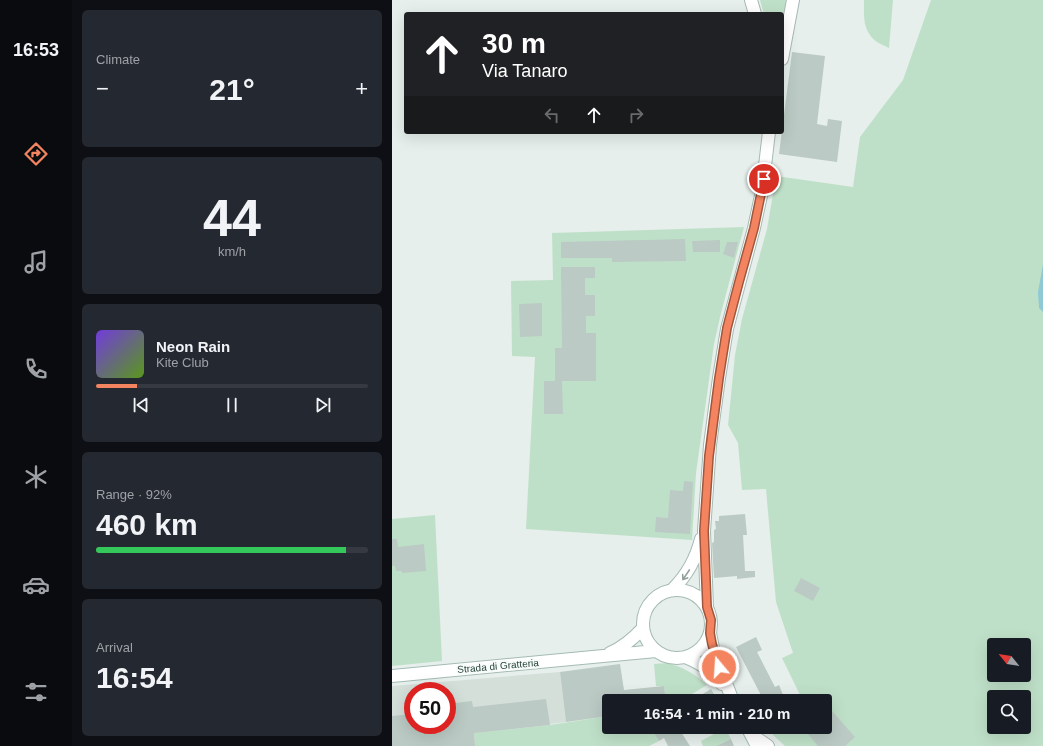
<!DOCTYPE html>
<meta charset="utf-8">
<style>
body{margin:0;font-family:Arial,sans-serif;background:#242831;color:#f1f3f6;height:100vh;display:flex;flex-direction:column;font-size:15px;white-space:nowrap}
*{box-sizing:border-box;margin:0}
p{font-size:13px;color:#9ea1a6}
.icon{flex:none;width:22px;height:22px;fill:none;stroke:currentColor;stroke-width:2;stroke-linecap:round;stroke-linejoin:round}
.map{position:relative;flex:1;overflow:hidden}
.sheet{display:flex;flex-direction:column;gap:10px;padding:10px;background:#0d0f14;width:320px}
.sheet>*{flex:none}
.guide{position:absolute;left:12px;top:12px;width:380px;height:122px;border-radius:4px;box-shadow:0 4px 16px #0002;background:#202124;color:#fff;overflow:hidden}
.needle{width:26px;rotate:300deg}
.fabs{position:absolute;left:595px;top:638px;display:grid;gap:8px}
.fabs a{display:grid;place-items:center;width:44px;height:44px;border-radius:4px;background:#171b24;box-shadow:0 4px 16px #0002;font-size:20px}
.speed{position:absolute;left:12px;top:682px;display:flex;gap:8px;font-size:20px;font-weight:700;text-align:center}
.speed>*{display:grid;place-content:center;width:52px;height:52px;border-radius:50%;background:#171b24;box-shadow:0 4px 16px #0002;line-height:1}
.speed .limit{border:6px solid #d22;background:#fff;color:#111}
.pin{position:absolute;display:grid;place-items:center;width:34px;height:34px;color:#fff;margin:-17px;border:2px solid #fff;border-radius:50%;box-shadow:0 1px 4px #0007}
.me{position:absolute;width:44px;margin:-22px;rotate:342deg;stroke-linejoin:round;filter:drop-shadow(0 0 3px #0008)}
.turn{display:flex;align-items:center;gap:14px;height:84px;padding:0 12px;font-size:18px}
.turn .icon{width:52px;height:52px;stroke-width:2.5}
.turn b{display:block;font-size:28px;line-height:34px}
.lanes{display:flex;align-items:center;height:38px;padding:0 12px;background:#0003;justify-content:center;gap:20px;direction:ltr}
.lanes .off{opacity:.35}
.big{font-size:30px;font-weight:800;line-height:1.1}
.sheet .tile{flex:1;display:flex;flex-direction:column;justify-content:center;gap:6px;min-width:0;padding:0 14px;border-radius:6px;background:#242831}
.sheet .dial{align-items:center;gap:0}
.dial b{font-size:52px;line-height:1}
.song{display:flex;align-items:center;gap:12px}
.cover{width:48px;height:48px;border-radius:6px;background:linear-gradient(135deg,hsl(260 70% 55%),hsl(90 70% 35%))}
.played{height:4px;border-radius:2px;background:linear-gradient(90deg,#f4845f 15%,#363941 15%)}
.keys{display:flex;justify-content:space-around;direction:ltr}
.heat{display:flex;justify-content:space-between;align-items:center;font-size:22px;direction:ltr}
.charge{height:6px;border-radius:3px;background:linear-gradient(90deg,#34c759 92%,#363941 0)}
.trip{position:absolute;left:210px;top:694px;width:230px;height:40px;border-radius:4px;background:#171b24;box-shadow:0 4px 16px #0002;font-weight:800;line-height:40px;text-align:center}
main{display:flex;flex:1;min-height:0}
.tab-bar{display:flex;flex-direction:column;width:72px;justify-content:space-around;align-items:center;background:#090b0e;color:#9ea1a6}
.tab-bar .icon{width:28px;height:28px}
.tab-bar .current{color:#f4845f}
.tab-bar b{font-size:18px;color:#f1f3f6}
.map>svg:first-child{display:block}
.built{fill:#d4dfda;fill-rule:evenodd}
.green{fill:#bfe0c8;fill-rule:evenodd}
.water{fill:#8ec9d4}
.building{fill:#bbcac4}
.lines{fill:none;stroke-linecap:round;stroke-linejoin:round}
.street-casing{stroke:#a8b8b2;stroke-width:14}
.secondary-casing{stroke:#a4bbb3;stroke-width:14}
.street{stroke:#fff;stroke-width:12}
.secondary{stroke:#fff;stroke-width:12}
.oneway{stroke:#92a09c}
.route-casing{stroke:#9f563e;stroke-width:10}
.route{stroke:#f4845f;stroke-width:7}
.labels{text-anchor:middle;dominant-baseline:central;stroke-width:4;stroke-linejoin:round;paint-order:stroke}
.street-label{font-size:10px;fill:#24423a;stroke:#f7fbf9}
</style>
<main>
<nav class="tab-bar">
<b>16:53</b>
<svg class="icon current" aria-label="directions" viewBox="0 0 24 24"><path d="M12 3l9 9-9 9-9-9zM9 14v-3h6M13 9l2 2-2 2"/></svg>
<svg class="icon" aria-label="music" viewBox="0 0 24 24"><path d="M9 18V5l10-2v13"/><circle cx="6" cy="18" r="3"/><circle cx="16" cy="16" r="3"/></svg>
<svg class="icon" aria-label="phone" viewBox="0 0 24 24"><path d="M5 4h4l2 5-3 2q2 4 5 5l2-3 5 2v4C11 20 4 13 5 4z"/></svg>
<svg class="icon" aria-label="climate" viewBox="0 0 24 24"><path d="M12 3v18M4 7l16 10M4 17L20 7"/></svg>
<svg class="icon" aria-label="car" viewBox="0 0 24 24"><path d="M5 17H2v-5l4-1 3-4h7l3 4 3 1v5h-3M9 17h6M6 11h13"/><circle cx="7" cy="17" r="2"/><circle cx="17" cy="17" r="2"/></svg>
<svg class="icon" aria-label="filters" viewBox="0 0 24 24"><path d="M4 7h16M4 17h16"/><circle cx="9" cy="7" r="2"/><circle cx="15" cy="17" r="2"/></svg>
</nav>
<section class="sheet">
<div class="tile"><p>Climate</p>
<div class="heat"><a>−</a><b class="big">21°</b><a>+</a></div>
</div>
<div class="tile dial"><b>44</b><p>km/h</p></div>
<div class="tile">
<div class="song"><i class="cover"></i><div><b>Neon Rain</b><p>Kite Club</p></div></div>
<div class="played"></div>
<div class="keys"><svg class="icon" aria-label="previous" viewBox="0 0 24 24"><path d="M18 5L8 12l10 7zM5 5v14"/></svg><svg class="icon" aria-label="pause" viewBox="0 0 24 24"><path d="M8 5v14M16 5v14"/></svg><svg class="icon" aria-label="next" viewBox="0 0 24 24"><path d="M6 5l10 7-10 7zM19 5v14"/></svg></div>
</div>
<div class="tile"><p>Range · 92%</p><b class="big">460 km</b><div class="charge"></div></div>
<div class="tile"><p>Arrival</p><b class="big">16:54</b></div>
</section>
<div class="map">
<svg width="651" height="746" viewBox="0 0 651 746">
<rect width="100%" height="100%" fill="#e6efeb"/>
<!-- built -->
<path class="built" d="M 168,672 L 174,722 L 82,734 L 83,746 L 0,746 L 0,686 ZM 21,691 L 55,691 L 55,725 L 21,725 Z"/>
<!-- green -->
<path class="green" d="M 368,0 L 394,0 L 390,25 L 390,14 L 372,14 Z
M 472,0 L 501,0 L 497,48 C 493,46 488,44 485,42 C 470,31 472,16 472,0 Z
M 539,0 L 651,0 L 651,746 L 393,746 L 380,734 L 386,727 L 433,727 L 433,701 L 411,701 L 390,658 L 401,653 L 384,602 L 374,489 L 350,490 L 346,443 L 336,425 L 343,355 L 350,319 L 375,229 L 384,176 L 461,187 L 468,137 L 511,80 ZM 602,645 L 632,645 L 632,675 L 602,675 ZM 602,697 L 632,697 L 632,727 L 602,727 Z
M 352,227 L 329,313 L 322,344 L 304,473 L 300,540 L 134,529 L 143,357 L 120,356 L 119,281 L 161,280 L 160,233 Z
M 43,515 L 50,661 L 0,666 L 0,519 Z
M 276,663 C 292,668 302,673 315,685 L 288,701 L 274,701 L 272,686 L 264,686 L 262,664 Z
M 217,716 L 217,727 L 258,727 L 267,741 L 257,746 L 83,746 L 82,733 L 158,725 Z
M 333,728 L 339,739 L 324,746 L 311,746 L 309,741 Z"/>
<!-- water -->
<path class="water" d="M 651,264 L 651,312 L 647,308 L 646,292 Z"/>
<!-- building -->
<path class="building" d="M 400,52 L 433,56 L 425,124 L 435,126 L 436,119 L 450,121 L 445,162 L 387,154 Z
M 293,239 L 294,261 L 220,262 L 220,258 L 169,258 L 169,242 Z
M 328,240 L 328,252 L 301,252 L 300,241 Z
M 335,242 L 346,242 L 342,258 L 331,254 Z
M 169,267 L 203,267 L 203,278 L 193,278 L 193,295 L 203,295 L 203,316 L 194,316 L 194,333 L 204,333 L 204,381 L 170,381 L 171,414 L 152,414 L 152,381 L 163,381 L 163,348 L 170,348 Z
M 150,303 L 150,336 L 128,337 L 127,304 Z
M 292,481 L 301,482 L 298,534 L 263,532 L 264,517 L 276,518 L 278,490 L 291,491 Z
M 353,514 L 355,535 L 351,535 L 353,571 L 363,571 L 363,577 L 345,579 L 345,576 L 322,578 L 320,543 L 322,542 L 322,530 L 324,529 L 323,521 L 327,521 L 327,516 Z
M 0,539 L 5,539 L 6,547 L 32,544 L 34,571 L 10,573 L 10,571 L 4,571 L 3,566 L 0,566 Z
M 409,578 L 428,588 L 421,601 L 402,591 Z
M 364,637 L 370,650 L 365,652 L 383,687 L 387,685 L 392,697 L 384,701 L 372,701 L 344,647 Z
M 228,664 L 232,690 L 272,686 L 274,701 L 217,701 L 217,716 L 174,722 L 168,672 Z
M 319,689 L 326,701 L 299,701 Z
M 154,699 L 158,725 L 82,733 L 83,746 L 0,746 L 0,716 L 19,714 L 18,708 L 21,708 L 21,725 L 55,725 L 55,704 L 80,701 L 81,707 Z
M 440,711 L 463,737 L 453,746 L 426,746 L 415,733 L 421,727 L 433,727 L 433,717 Z
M 258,727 L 290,727 L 287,729 L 298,746 L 276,746 L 272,738 L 267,741 Z
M 339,739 L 342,746 L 324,746 Z"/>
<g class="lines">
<defs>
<path id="street" d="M 390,59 L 401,0
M 360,735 L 376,746"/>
<path id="secondary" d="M 359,0 L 363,14
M 281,589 C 295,575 304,559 309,539
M251 624a34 34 0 1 1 68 0a34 34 0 1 1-68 0Z
M 315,607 L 312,531 L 318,445 L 327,378 L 335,329 L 362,228 L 370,191 L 377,132
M 318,633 L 322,653 L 341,701
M 218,653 C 232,647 241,639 251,628
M 293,657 C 308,663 321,671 330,684
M 0,676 L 264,651
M 355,727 L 365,746"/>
</defs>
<!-- street casing -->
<use href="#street" class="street-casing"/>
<!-- secondary casing -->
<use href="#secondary" class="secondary-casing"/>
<!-- street -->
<use href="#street" class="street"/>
<!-- secondary -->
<use href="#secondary" class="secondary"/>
</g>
<!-- one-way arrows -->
<defs><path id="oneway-shaft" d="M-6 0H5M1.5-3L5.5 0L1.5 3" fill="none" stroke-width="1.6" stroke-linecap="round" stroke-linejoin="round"/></defs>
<use class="oneway" href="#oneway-shaft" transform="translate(294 575) rotate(124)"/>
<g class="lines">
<defs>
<path id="route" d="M 327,667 L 320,644 L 318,633 L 319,620 L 315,607 L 312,531 L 317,456 L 327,378 L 335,328 L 347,282 L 362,228 L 372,179"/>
</defs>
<!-- route casing -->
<use href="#route" class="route-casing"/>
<!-- route -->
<use href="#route" class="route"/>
</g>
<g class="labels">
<!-- street labels -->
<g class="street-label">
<text transform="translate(106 666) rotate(-5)">Strada di Gratteria</text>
</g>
</g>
</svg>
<div class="fabs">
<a><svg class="needle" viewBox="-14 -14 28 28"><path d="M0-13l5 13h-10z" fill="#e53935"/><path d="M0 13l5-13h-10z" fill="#9ea1a6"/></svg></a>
<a><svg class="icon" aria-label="search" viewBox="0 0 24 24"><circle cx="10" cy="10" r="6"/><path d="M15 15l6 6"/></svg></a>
</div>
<div class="speed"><div class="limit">50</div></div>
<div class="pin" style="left:372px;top:179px;background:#d93025"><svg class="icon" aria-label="arrive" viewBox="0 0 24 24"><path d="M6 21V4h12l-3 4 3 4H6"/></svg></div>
<svg class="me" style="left:327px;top:667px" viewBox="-20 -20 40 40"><circle r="17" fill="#f4845f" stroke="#fff" stroke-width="3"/><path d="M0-11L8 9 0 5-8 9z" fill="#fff"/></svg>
<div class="trip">16:54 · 1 min · 210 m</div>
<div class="guide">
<div class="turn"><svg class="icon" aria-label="ahead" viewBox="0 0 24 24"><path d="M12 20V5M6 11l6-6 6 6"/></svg><div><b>30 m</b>Via Tanaro</div></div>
<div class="lanes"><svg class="icon off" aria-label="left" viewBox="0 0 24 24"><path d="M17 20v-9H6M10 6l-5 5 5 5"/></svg><svg class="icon" aria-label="ahead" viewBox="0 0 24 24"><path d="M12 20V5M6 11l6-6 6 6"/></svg><svg class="icon off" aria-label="right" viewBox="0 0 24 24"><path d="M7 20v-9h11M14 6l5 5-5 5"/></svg></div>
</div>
</div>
</main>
